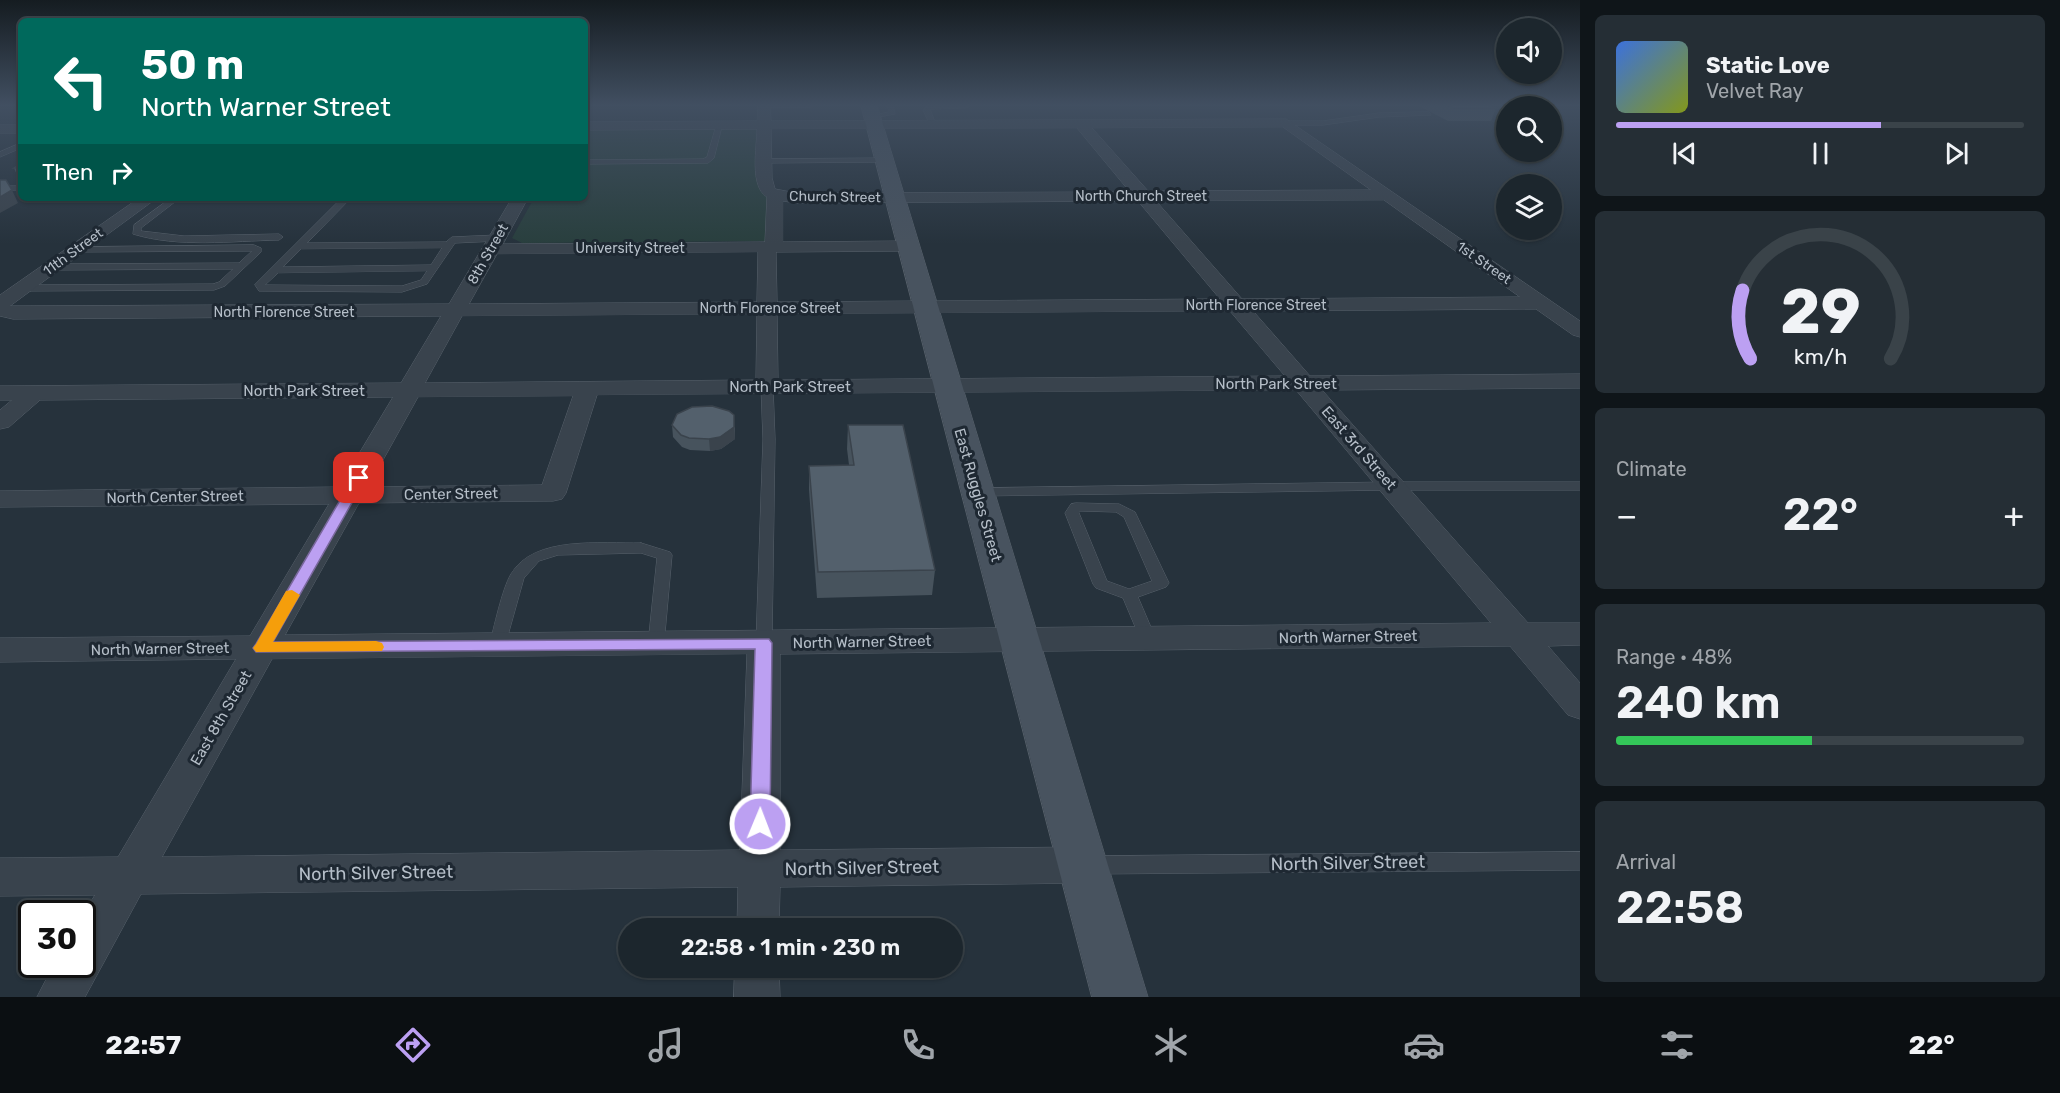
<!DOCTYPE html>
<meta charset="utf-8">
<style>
body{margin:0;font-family:Rubik,sans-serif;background:#252e35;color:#f1f3f6;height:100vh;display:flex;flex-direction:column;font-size:22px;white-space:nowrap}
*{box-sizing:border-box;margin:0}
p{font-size:20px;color:#a0a5aa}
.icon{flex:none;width:33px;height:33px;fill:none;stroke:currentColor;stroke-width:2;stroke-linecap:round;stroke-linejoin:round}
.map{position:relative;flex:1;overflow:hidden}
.side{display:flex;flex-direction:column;gap:15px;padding:15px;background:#0f1519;width:480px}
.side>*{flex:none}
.hud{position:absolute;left:18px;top:18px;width:570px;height:183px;border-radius:9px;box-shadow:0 2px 4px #0004,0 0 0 2px #3a4349;background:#00695c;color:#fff;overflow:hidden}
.controls{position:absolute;left:1496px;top:18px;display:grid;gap:12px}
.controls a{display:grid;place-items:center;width:66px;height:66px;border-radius:50%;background:#1c262d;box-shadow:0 2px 4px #0004,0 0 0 2px #3a4349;font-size:30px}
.speed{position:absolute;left:18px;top:900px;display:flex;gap:12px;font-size:30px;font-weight:700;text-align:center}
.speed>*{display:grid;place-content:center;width:78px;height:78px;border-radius:50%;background:#1c262d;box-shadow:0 2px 4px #0004,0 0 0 2px #3a4349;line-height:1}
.speed .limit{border:3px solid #111;border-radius:9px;background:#fff;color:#111}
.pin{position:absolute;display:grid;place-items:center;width:51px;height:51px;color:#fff;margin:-26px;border-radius:12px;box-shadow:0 3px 9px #0006}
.me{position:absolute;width:66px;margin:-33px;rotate:1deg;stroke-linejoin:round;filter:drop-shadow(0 0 4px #0008)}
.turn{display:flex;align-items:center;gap:21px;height:126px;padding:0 24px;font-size:27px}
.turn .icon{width:78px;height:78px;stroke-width:2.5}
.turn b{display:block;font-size:42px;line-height:51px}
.then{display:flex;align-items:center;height:57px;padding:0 24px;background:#0003;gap:12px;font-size:22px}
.big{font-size:45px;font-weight:600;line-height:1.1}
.side .tile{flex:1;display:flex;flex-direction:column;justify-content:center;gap:9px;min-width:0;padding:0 21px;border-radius:9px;background:#252e35}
.side .dial{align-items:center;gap:0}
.dial svg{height:156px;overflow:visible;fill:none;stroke:#3a4349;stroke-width:7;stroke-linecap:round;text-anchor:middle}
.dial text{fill:#f1f3f6;stroke:none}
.song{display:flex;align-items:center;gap:18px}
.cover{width:72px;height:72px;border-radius:9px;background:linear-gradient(135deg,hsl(220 70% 55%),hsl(70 70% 35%))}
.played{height:6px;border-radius:3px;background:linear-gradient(90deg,#bca0f2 65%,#3a4349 65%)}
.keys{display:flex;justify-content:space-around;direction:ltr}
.heat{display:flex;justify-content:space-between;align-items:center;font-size:33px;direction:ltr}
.charge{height:9px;border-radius:4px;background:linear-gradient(90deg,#34c759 48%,#3a4349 0)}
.trip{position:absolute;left:618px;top:918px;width:345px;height:60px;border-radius:30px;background:#1c262d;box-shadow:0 2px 4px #0004,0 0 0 2px #3a4349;font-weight:600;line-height:60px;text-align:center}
.dock{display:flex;height:96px;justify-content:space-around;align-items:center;background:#0b0f12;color:#a0a5aa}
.dock .icon{width:42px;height:42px}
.dock .selected{color:#bca0f2}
.dock b{font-size:27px;color:#f1f3f6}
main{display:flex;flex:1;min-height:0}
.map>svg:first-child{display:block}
.green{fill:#293f3e}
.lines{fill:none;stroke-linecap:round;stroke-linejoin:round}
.lane-casing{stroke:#57616b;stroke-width:1}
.street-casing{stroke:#57616b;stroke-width:1}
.secondary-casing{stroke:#57616b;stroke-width:1}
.lane{fill:#39434d;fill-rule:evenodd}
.street{fill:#39434d;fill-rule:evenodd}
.secondary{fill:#48535f;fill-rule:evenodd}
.wall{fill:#47535d}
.shaded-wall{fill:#3a434c}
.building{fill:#53606c;stroke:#3a434c;stroke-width:1.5}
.route{fill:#bca0f2;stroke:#7a689d;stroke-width:1.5}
.slow{fill:#f59e0b}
.labels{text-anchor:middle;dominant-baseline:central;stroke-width:6;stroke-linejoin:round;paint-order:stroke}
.far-street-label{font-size:14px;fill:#b5bec8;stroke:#1e2832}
.street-label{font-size:15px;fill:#b5bec8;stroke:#1e2832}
.near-street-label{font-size:18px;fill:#b5bec8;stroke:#1e2832}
</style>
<main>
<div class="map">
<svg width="1580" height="997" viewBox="0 0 1580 997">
<rect width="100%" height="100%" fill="#26323c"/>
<!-- green -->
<path class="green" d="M 757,128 L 768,196 L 770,241 L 522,243 L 512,238 L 534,198 L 585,198 L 585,129 Z"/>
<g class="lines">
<defs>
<path id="lane" d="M 761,105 L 814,105 L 811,107 L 764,107 Z
M 887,105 L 893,105 L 895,114 L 872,118 L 869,116 L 889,112 Z
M 969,105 L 967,108 L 930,109 L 936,125 L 933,127 L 930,125 L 923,110 L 928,105 Z
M 1508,105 L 1517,105 L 1518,106 L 1509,106 Z
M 1429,112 L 1431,115 L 1379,117 L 1323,125 L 1286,125 L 1283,123 L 1286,121 L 1323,121 L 1379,113 Z
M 719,124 L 722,126 L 714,158 L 708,163 L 585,164 L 585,160 L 703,159 L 707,157 L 716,126 Z
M 21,143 L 21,148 L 0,157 L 0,152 Z
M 884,158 L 887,158 L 887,162 L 764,163 L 760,161 L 764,159 Z
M 0,186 L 21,186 L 21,190 L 0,190 Z
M 171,198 L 180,198 L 141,228 L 141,231 L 184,236 L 279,234 L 283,237 L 279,240 C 231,241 179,248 133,234 L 134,225 Z
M 342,198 L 351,198 L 307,243 L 446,242 L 452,237 L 497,235 L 501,238 L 497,241 L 455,243 L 427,284 L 402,292 L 259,291 L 255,285 ZM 442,248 L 431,265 L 283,267 L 301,249 ZM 427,271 L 421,280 L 402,286 L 265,285 L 278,273 Z
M 254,245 L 261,248 L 261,252 L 225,286 L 214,290 L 23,291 L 18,288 L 23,285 L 213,284 L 219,282 L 233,269 L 52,270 L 47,267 L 52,264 L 239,263 L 252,251 L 73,252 L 72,250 L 76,247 Z
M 767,384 L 773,387 L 775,439 L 772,643 L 770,647 L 764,649 L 758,647 L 756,643 L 763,439 L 761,387 Z
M 1392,482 L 1580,482 L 1580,490 L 1392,490 L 978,496 L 971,492 L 978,488 Z
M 1076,503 L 1119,504 L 1135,512 L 1169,583 L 1166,587 L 1138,597 L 1156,639 L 1154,643 L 1148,645 L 1142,643 L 1123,598 L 1096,588 L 1093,584 L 1065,513 L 1071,504 ZM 1080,511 L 1116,512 L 1124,517 L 1152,581 L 1129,589 L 1107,581 L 1079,513 Z
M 641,543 L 670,552 L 672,555 L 664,644 L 662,648 L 656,650 L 650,648 L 648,644 L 657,558 L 641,553 L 558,555 L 539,561 L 524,578 L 505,646 L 503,650 L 497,652 L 491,650 L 489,646 C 494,628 502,589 511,574 C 534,535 601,544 641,543 Z
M 1580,852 L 1580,870 L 1090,874 L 1083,871 L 1080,865 L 1083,859 L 1090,856 Z"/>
<path id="street" d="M 758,105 L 770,105 L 771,121 L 1286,119 L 1580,321 L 1580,337 L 1573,335 L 1536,309 L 1253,311 L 1310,376 L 1580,374 L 1580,388 L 1322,390 L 1528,623 L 1580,623 L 1580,645 L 1548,646 L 1580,683 L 1580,719 L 1568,715 L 1510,646 L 780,654 L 780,850 L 1083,847 L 1097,852 L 1103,865 L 1097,878 L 1083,883 L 780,887 L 779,928 L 737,928 L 738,887 L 141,894 L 85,997 L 37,997 L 54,964 L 82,964 L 82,916 L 95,895 L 0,896 L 0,858 L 118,857 L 236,659 L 0,662 L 0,638 L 250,636 L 329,504 L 0,507 L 0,491 L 339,487 L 393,397 L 40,400 L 9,427 L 0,429 L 0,410 L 12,400 L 0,400 L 0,386 L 401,383 L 441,316 L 13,319 L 0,316 L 0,295 L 139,198 L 157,198 L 10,306 L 449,304 L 512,198 L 528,198 L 503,244 L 765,242 L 767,197 C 749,186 757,147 757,129 L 585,130 L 585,122 L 757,121 ZM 1283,127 L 1371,190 L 1148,191 L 1092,128 ZM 1077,128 L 1130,192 L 796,193 L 775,189 L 772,178 L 771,129 ZM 1384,200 L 1520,297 L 1242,299 L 1156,201 ZM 783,201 L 796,203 L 1138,201 L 1220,299 L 777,302 L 776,252 L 908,251 L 914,250 L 917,246 L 914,242 L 908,241 L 783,242 ZM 758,252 L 757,302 L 469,304 L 497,254 ZM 1230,311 L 1285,376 L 778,380 L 777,314 ZM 757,314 L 756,380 L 425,383 L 462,316 ZM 1296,390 L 1491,623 L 285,635 L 359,503 L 553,501 L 562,499 L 566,493 L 597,395 ZM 573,396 L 542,485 L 368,487 L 418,397 ZM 747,654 L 740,850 L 162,857 L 272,659 Z
M 0,125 L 21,125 L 21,133 L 0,133 Z
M 735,968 L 779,968 L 780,997 L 734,997 Z"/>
<path id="secondary" d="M 861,105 L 877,105 L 1148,997 L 1092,997 Z"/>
</defs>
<!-- lane casing -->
<use href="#lane" class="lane-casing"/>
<!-- street casing -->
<use href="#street" class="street-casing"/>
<!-- secondary casing -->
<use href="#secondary" class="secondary-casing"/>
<!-- lane -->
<use href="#lane" class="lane"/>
<!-- street -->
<use href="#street" class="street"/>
<!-- secondary -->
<use href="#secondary" class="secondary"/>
</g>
<!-- wall -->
<path class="wall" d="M 1417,105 L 1489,105 L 1496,108 L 1491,121 L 1448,121 Z
M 21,164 L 21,182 L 20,182 L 14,168 Z
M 672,425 L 735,427 L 735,439 L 721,449 L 710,451 L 690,450 L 682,447 L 673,437 Z
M 848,425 L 935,570 L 932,595 L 817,598 L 809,490 L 809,466 L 849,465 L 847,449 Z"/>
<!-- shaded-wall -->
<path class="shaded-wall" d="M 12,190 L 18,203 L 0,213 L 0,197 Z
M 734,415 L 735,439 L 721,449 L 710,451 L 709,439 Z"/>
<!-- building -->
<path class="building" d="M 1446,105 L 1489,105 L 1496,108 L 1453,108 Z
M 21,164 L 21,168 L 14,168 Z
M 0,180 L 6,180 L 12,190 L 0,197 Z
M 712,406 L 729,411 L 734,415 L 734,427 L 720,437 L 709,439 L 689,438 L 681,435 L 672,425 L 677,414 L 692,407 Z
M 848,425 L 903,425 L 935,570 L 818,572 L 809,466 L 854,465 Z"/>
<!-- sky -->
<linearGradient id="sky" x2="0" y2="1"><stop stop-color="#151c21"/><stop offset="0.43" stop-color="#414f61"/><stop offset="1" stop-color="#414f61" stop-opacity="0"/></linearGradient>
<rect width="1580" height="244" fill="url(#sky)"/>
<!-- route -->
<path class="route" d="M 359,474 L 366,478 L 273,642 L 769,639 L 772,643 L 770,824 L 767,830 L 760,833 L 753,830 L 750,824 L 755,649 L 256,652 L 253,648 L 256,644 L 353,478 Z"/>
<!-- slow -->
<path class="slow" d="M 292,590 L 300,595 L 273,642 L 376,641 L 382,643 L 384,647 L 382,651 L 256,652 L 253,648 L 256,644 L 286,591 Z"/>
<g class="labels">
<!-- far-street labels -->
<g class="far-street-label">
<text x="1141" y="196">North Church Street</text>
<text transform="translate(835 197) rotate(1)">Church Street</text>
<text x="630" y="248">University Street</text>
<text transform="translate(73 252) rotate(-36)">11th Street</text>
<text transform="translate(488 254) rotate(-60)">8th Street</text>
<text transform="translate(1484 263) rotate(35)">1st Street</text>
<text x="1256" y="305">North Florence Street</text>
<text x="770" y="308">North Florence Street</text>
<text x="284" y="312">North Florence Street</text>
</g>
<!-- street labels -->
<g class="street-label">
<text x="1276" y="384">North Park Street</text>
<text x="790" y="387">North Park Street</text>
<text x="304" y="391">North Park Street</text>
<text transform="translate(1359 448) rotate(49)">East 3rd Street</text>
<text transform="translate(451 494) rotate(-1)">Center Street</text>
<text transform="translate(978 495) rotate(74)">East Ruggles Street</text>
<text transform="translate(175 497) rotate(-1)">North Center Street</text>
<text transform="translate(1348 637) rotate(-1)">North Warner Street</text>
<text transform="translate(862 642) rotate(-1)">North Warner Street</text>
<text transform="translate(160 649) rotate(-1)">North Warner Street</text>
<text transform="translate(221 718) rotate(-60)">East 8th Street</text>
</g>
<!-- near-street labels -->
<g class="near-street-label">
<text transform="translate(1348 863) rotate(-1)">North Silver Street</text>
<text transform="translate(862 868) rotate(-1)">North Silver Street</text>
<text transform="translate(376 873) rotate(-1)">North Silver Street</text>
</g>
</g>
</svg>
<div class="controls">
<a><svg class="icon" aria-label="sound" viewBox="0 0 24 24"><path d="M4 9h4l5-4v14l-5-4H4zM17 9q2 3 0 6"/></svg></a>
<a><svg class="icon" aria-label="search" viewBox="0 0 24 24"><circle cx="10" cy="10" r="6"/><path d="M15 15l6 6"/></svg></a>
<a><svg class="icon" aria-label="layers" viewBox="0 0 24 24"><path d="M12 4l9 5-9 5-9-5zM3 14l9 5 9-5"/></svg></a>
</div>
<div class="speed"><div class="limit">30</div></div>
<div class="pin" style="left:359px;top:478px;background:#d93025"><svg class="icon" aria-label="arrive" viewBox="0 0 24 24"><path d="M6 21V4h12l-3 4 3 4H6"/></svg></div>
<svg class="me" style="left:760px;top:824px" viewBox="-20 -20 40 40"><circle r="17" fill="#bca0f2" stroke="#fff" stroke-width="3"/><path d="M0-11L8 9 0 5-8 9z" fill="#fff"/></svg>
<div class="trip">22:58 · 1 min · 230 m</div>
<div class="hud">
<div class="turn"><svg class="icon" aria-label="left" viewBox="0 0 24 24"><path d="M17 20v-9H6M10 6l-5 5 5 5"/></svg><div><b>50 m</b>North Warner Street</div></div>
<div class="then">Then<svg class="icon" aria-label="right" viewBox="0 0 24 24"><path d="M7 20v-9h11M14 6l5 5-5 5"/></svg></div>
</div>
</div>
<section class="side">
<div class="tile">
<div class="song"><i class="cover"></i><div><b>Static Love</b><p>Velvet Ray</p></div></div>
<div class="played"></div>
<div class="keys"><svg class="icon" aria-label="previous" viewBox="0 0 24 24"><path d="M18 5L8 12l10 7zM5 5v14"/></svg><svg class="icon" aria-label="pause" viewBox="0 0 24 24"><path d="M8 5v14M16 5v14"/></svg><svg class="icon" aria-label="next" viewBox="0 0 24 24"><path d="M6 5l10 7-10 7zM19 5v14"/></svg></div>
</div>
<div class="tile dial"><svg viewBox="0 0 100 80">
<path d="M14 69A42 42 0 1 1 86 69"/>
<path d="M14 69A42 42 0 0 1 10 34" stroke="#bca0f2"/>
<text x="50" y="56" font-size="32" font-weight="700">29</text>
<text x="50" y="72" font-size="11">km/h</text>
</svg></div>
<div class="tile"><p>Climate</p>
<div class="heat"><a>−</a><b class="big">22°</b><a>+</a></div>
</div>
<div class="tile"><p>Range · 48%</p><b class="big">240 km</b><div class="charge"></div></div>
<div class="tile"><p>Arrival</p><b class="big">22:58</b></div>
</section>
</main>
<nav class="dock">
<b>22:57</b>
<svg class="icon selected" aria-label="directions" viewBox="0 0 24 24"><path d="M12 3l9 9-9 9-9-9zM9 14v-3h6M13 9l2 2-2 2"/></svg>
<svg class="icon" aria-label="music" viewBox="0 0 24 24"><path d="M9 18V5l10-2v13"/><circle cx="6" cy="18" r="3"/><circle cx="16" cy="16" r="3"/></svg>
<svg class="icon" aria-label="phone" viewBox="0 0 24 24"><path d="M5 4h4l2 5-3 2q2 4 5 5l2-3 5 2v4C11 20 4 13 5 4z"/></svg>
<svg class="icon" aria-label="climate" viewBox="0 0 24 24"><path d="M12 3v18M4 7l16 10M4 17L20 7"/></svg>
<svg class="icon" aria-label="car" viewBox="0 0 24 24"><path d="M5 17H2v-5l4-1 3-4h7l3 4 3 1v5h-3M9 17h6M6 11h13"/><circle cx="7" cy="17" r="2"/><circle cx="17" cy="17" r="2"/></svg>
<svg class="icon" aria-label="filters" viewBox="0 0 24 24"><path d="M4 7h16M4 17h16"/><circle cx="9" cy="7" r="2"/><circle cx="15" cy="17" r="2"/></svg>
<b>22°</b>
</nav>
